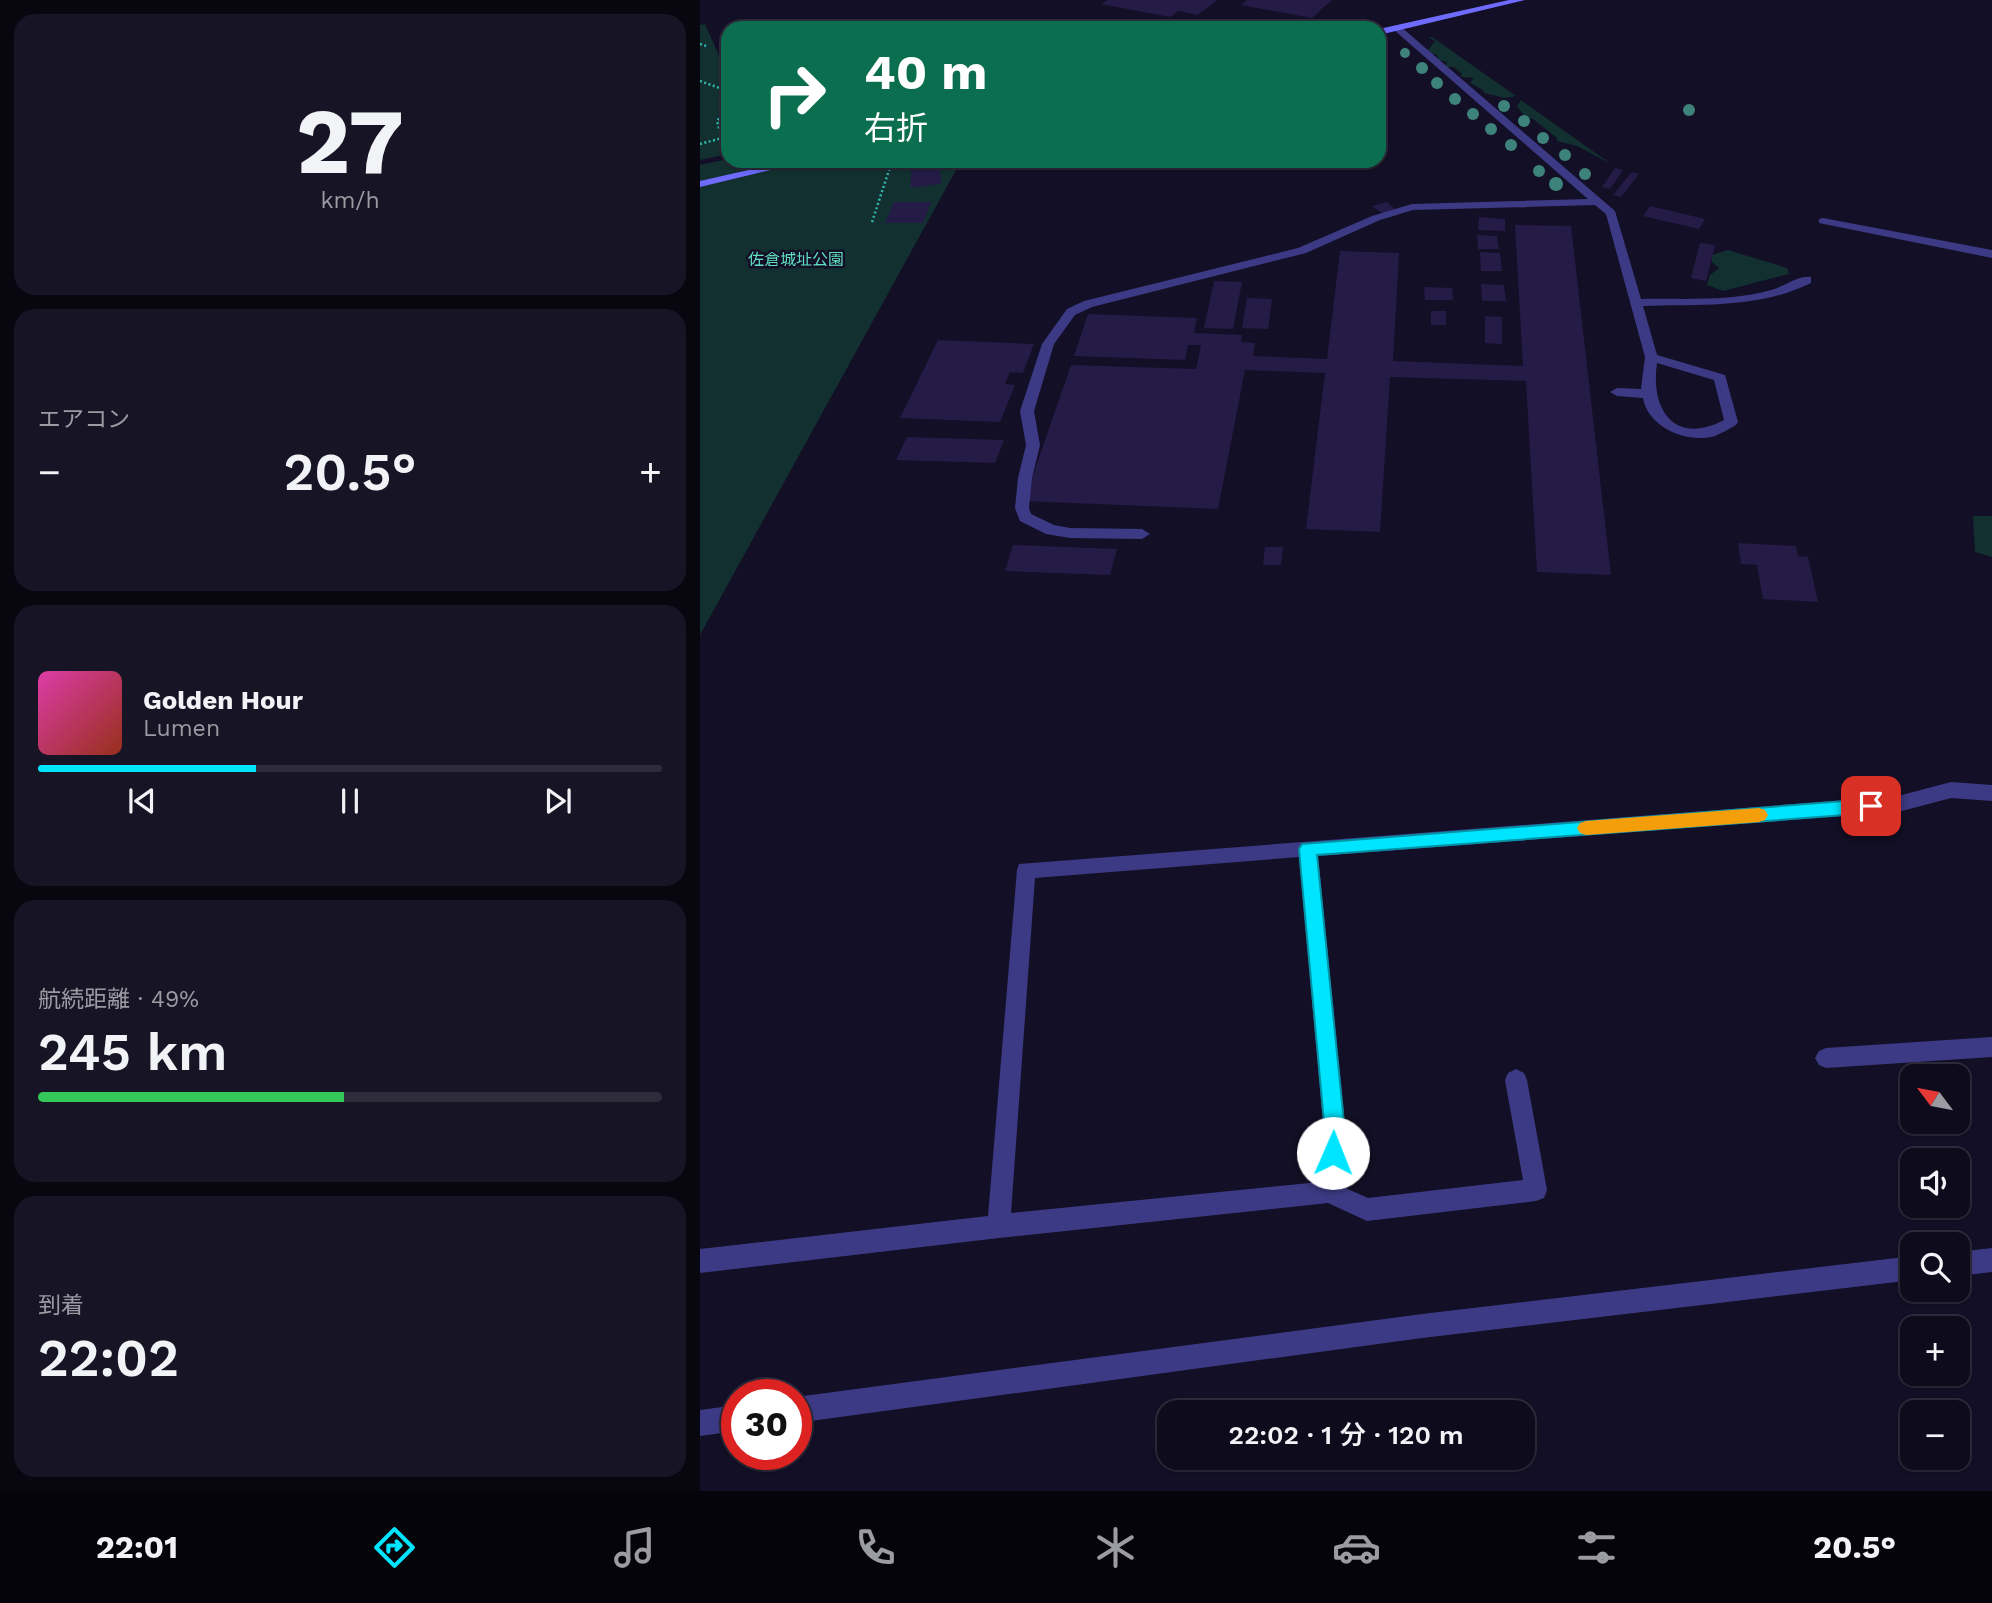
<!DOCTYPE html>
<html lang="ja">
<meta charset="utf-8">
<style>
body{margin:0;font-family:"Work Sans","Noto Sans JP",sans-serif;background:#171425;color:#f1f3f6;height:100vh;display:flex;flex-direction:column;font-size:26px;white-space:nowrap}
*{box-sizing:border-box;margin:0}
p{font-size:23px;color:#9b9ba3}
.icon{flex:none;width:38px;height:38px;fill:none;stroke:currentColor;stroke-width:2;stroke-linecap:round;stroke-linejoin:round}
.map{position:relative;flex:1;overflow:hidden}
.drawer{display:flex;flex-direction:column;gap:14px;padding:14px;background:#08060f;width:700px}
.drawer>*{flex:none}
.hud{position:absolute;left:21px;top:21px;width:665px;height:147px;border-radius:21px;box-shadow:0 2px 5px #0004,0 0 0 2px #2e2b3b;background:#0b6e4f;color:#fff;overflow:hidden}
.needle{width:46px;rotate:302deg}
.buttons{position:absolute;left:1200px;top:1064px;display:grid;gap:14px}
.buttons a{display:grid;place-items:center;width:70px;height:70px;border-radius:14px;background:#0e0b1c;box-shadow:0 2px 5px #0004,0 0 0 2px #2e2b3b;font-size:35px}
.speed{position:absolute;left:21px;top:1379px;display:flex;gap:14px;font-size:35px;font-weight:700;text-align:center}
.speed>*{display:grid;place-content:center;width:91px;height:91px;border-radius:50%;background:#0e0b1c;box-shadow:0 2px 5px #0004,0 0 0 2px #2e2b3b;line-height:1}
.speed .limit{border:10px solid #d22;background:#fff;color:#111}
.pin{position:absolute;display:grid;place-items:center;width:60px;height:60px;color:#fff;margin:-30px;border-radius:14px;box-shadow:0 4px 10px #0006}
.me{position:absolute;width:77px;margin:-38px;rotate:1deg;stroke-linejoin:round;filter:drop-shadow(0 0 5px #0008)}
.turn{display:flex;align-items:center;gap:24px;height:147px;padding:0 28px;font-size:32px}
.turn .icon{width:91px;height:91px;stroke-width:2.5}
.turn b{display:block;font-size:49px;line-height:60px}
.big{font-size:52px;font-weight:600;line-height:1.1}
.drawer .widget{flex:1;display:flex;flex-direction:column;justify-content:center;gap:10px;min-width:0;padding:0 24px;border-radius:21px;background:#171425}
.drawer .dial{align-items:center;gap:0}
.dial b{font-size:91px;line-height:1}
.song{display:flex;align-items:center;gap:21px}
.cover{width:84px;height:84px;border-radius:10px;background:linear-gradient(135deg,hsl(320 70% 55%),hsl(10 70% 35%))}
.played{height:7px;border-radius:4px;background:linear-gradient(90deg,#00e5ff 35%,#2e2b3b 35%)}
.keys{display:flex;justify-content:space-around;direction:ltr}
.heat{display:flex;justify-content:space-between;align-items:center;font-size:38px;direction:ltr}
.charge{height:10px;border-radius:5px;background:linear-gradient(90deg,#34c759 49%,#2e2b3b 0)}
.trip{position:absolute;left:457px;top:1400px;width:378px;height:70px;border-radius:21px;background:#0e0b1c;box-shadow:0 2px 5px #0004,0 0 0 2px #2e2b3b;font-weight:600;line-height:70px;text-align:center}
.tabs{display:flex;height:112px;justify-content:space-around;align-items:center;background:#06040b;color:#9b9ba3}
.tabs .icon{width:49px;height:49px}
.tabs .active{color:#00e5ff}
.tabs b{font-size:32px;color:#f1f3f6}
main{display:flex;flex:1;min-height:0}
.map>svg:first-child{display:block}
.green{fill:#12302f}
.building{fill:#241b47}
.lines{fill:none;stroke-linecap:round;stroke-linejoin:round}
.path{stroke:#2fb8b0;stroke-width:2.5;stroke-dasharray:2 2.5;stroke-linecap:butt}
.lane{fill:#3d3a85;fill-rule:evenodd}
.street{fill:#3d3a85;fill-rule:evenodd}
.secondary{fill:#6f6bff;fill-rule:evenodd}
.tree{fill:#3d827b}
.route{fill:#00e5ff;stroke:#0095a6;stroke-width:2}
.slow{fill:#f59e0b}
.labels{text-anchor:middle;dominant-baseline:central;stroke-width:5;stroke-linejoin:round;paint-order:stroke}
.far-park-label{font-size:16px;fill:#5fe0c0;stroke:#130f26}
</style>
<main>
<section class="drawer">
<div class="widget dial"><b>27</b><p>km/h</p></div>
<div class="widget"><p>エアコン</p>
<div class="heat"><a>−</a><b class="big">20.5°</b><a>+</a></div>
</div>
<div class="widget">
<div class="song"><i class="cover"></i><div><b>Golden Hour</b><p>Lumen</p></div></div>
<div class="played"></div>
<div class="keys"><svg class="icon" aria-label="previous" viewBox="0 0 24 24"><path d="M18 5L8 12l10 7zM5 5v14"/></svg><svg class="icon" aria-label="pause" viewBox="0 0 24 24"><path d="M8 5v14M16 5v14"/></svg><svg class="icon" aria-label="next" viewBox="0 0 24 24"><path d="M6 5l10 7-10 7zM19 5v14"/></svg></div>
</div>
<div class="widget"><p>航続距離 · 49%</p><b class="big">245 km</b><div class="charge"></div></div>
<div class="widget"><p>到着</p><b class="big">22:02</b></div>
</section>
<div class="map">
<svg width="1292" height="1491" viewBox="0 0 1292 1491">
<rect width="100%" height="100%" fill="#130f26"/>
<!-- green -->
<path class="green" d="M 5,24 L 28,76 L 28,154 L 0,160 L 0,25 Z
M 732,37 L 816,96 L 805,98 L 784,93 L 783,90 L 770,83 L 774,78 L 761,77 L 762,74 L 754,67 L 745,67 L 747,62 L 739,60 L 736,54 L 725,54 L 735,41 L 729,38 Z
M 821,100 L 911,164 L 877,146 L 857,141 L 857,138 L 833,119 L 825,117 L 817,106 Z
M 28,159 L 261,161 L 0,635 L 0,165 Z
M 1028,250 L 1087,268 L 1089,274 L 1023,291 L 1007,285 L 1010,275 L 1019,268 L 1012,262 L 1012,255 Z
M 1273,516 L 1292,516 L 1292,557 L 1275,552 Z"/>
<!-- building -->
<path class="building" d="M 408,0 L 517,0 L 498,15 L 478,11 L 470,17 L 401,4 Z
M 547,0 L 632,0 L 612,18 L 541,5 Z
M 240,166 L 241,184 L 211,188 L 211,169 Z
M 915,168 L 923,170 L 910,189 L 902,187 Z
M 932,172 L 939,174 L 921,197 L 913,195 Z
M 194,202 L 231,202 L 223,223 L 185,223 Z
M 687,202 L 696,210 L 682,213 L 672,206 Z
M 950,206 L 1005,219 L 999,229 L 943,216 Z
M 779,217 L 805,219 L 805,231 L 778,230 Z
M 815,225 L 871,226 L 911,575 L 837,572 L 826,381 L 690,377 L 680,532 L 606,529 L 625,373 L 545,370 L 518,509 L 324,501 L 371,365 L 496,369 L 501,345 L 488,345 L 485,360 L 374,356 L 388,314 L 497,318 L 494,333 L 542,335 L 541,342 L 555,343 L 553,356 L 627,359 L 640,251 L 699,253 L 693,361 L 823,366 Z
M 777,235 L 797,236 L 799,249 L 778,249 Z
M 1000,243 L 1015,245 L 1006,281 L 991,278 Z
M 780,252 L 800,253 L 802,271 L 781,271 Z
M 514,281 L 542,282 L 533,329 L 504,328 Z
M 781,284 L 804,285 L 806,301 L 782,301 Z
M 724,287 L 752,288 L 753,300 L 725,300 Z
M 547,298 L 572,299 L 568,329 L 542,328 Z
M 731,311 L 746,311 L 746,325 L 731,325 Z
M 785,316 L 802,317 L 802,344 L 785,343 Z
M 238,340 L 334,344 L 323,373 L 310,372 L 305,384 L 315,385 L 300,422 L 200,418 Z
M 207,437 L 304,440 L 295,463 L 196,460 Z
M 1038,543 L 1096,546 L 1098,556 L 1108,557 L 1118,602 L 1063,599 L 1057,565 L 1041,564 Z
M 313,545 L 417,549 L 410,575 L 305,571 Z
M 565,547 L 583,547 L 581,565 L 563,565 Z"/>
<g class="lines">
<!-- path -->
<path class="path" d="M 0,44 L 6,46
M 0,81 L 28,91
M 21,90 L 26,110 L 17,121 L 21,135 L 28,136
M 0,144 L 26,137
M 172,222 L 192,161"/>
<!-- lane -->
<path class="lane" d="M 1123,218 L 1292,250 L 1292,258 L 1119,223 L 1119,219 Z"/>
<!-- street -->
<path class="street" d="M 694,26 L 700,26 L 915,211 L 941,299 C 984,298 1029,302 1071,290 C 1083,287 1099,275 1111,277 L 1111,283 C 1058,309 1001,304 943,306 L 957,355 L 1025,375 L 1038,422 L 1036,425 C 1029,429 1022,433 1015,436 C 988,444 948,428 943,398 L 917,396 L 910,392 L 917,388 L 941,389 L 945,357 L 906,214 L 895,205 L 713,210 L 680,220 L 606,253 L 392,307 L 375,315 L 354,344 L 334,411 L 340,445 L 332,478 L 329,508 L 331,514 L 354,525 L 370,528 L 442,529 L 450,534 L 442,539 L 370,538 L 346,534 L 320,521 L 315,508 L 318,478 L 326,445 L 320,411 L 342,344 L 367,309 L 384,301 L 598,248 L 672,216 L 712,204 L 888,199 L 694,30 ZM 957,363 L 1014,380 L 1024,420 C 975,446 950,410 957,363 Z
M 1251,782 L 1292,785 L 1292,801 L 1251,798 L 1198,812 L 618,856 L 646,1133 L 641,1186 L 668,1198 L 823,1180 L 805,1080 L 808,1073 L 816,1069 L 824,1073 L 827,1080 L 847,1190 L 844,1198 L 836,1201 L 667,1221 L 628,1203 L 299,1238 L 0,1273 L 0,1249 L 288,1216 L 317,870 L 319,864 L 1198,796 ZM 599,857 L 624,1133 L 619,1182 L 311,1213 L 335,878 Z
M 1292,1037 L 1292,1057 L 1126,1068 L 1119,1065 L 1115,1058 L 1119,1051 L 1126,1048 Z
M 1292,1248 L 1292,1272 L 1258,1276 L 1258,1252 Z
M 1213,1256 L 1213,1280 L 722,1338 L 96,1423 L 96,1397 L 722,1314 Z
M 37,1405 L 37,1431 L 0,1436 L 0,1410 Z"/>
<!-- secondary -->
<path class="secondary" d="M 809,0 L 825,0 L 679,35 L 679,29 Z
M 89,161 L 108,161 L 0,187 L 0,181 Z"/>
</g>
<!-- trees -->
<g class="tree">
<circle cx="705" cy="53" r="5"/>
<circle cx="722" cy="68" r="6"/>
<circle cx="737" cy="83" r="6"/>
<circle cx="755" cy="99" r="6"/>
<circle cx="804" cy="106" r="6"/>
<circle cx="989" cy="110" r="6"/>
<circle cx="773" cy="114" r="6"/>
<circle cx="824" cy="121" r="6"/>
<circle cx="791" cy="129" r="6"/>
<circle cx="843" cy="138" r="6"/>
<circle cx="811" cy="145" r="6"/>
<circle cx="865" cy="155" r="6"/>
<circle cx="839" cy="171" r="6"/>
<circle cx="885" cy="174" r="6"/>
<circle cx="856" cy="184" r="7"/>
</g>
<!-- route -->
<path class="route" d="M 1171,799 L 1177,801 L 1179,806 L 1177,811 L 1171,813 L 617,855 L 645,1133 L 640,1160 L 633,1163 L 626,1160 L 623,1153 L 625,1133 L 599,849 L 602,844 Z"/>
<!-- slow -->
<path class="slow" d="M 1059,808 L 1065,810 L 1068,815 L 1065,820 L 1059,822 L 886,835 L 880,833 L 877,828 L 880,823 L 886,821 Z"/>
<g class="labels">
<!-- far-park labels -->
<g class="far-park-label">
<text x="96" y="259">佐倉城址公園</text>
</g>
</g>
</svg>
<div class="buttons">
<a><svg class="needle" viewBox="-14 -14 28 28"><path d="M0-13l5 13h-10z" fill="#e53935"/><path d="M0 13l5-13h-10z" fill="#9b9ba3"/></svg></a>
<a><svg class="icon" aria-label="sound" viewBox="0 0 24 24"><path d="M4 9h4l5-4v14l-5-4H4zM17 9q2 3 0 6"/></svg></a>
<a><svg class="icon" aria-label="search" viewBox="0 0 24 24"><circle cx="10" cy="10" r="6"/><path d="M15 15l6 6"/></svg></a>
<a>+</a>
<a>−</a>
</div>
<div class="speed"><div class="limit">30</div></div>
<div class="pin" style="left:1171px;top:806px;background:#d93025"><svg class="icon" aria-label="arrive" viewBox="0 0 24 24"><path d="M6 21V4h12l-3 4 3 4H6"/></svg></div>
<svg class="me" style="left:633px;top:1153px" viewBox="-20 -20 40 40"><circle r="19" fill="#fff"/><path d="M0-13L10 11 0 6-10 11z" fill="#00e5ff"/></svg>
<div class="trip">22:02 · 1 分 · 120 m</div>
<div class="hud">
<div class="turn"><svg class="icon" aria-label="right" viewBox="0 0 24 24"><path d="M7 20v-9h11M14 6l5 5-5 5"/></svg><div><b>40 m</b>右折</div></div>
</div>
</div>
</main>
<nav class="tabs">
<b>22:01</b>
<svg class="icon active" aria-label="directions" viewBox="0 0 24 24"><path d="M12 3l9 9-9 9-9-9zM9 14v-3h6M13 9l2 2-2 2"/></svg>
<svg class="icon" aria-label="music" viewBox="0 0 24 24"><path d="M9 18V5l10-2v13"/><circle cx="6" cy="18" r="3"/><circle cx="16" cy="16" r="3"/></svg>
<svg class="icon" aria-label="phone" viewBox="0 0 24 24"><path d="M5 4h4l2 5-3 2q2 4 5 5l2-3 5 2v4C11 20 4 13 5 4z"/></svg>
<svg class="icon" aria-label="climate" viewBox="0 0 24 24"><path d="M12 3v18M4 7l16 10M4 17L20 7"/></svg>
<svg class="icon" aria-label="car" viewBox="0 0 24 24"><path d="M5 17H2v-5l4-1 3-4h7l3 4 3 1v5h-3M9 17h6M6 11h13"/><circle cx="7" cy="17" r="2"/><circle cx="17" cy="17" r="2"/></svg>
<svg class="icon" aria-label="filters" viewBox="0 0 24 24"><path d="M4 7h16M4 17h16"/><circle cx="9" cy="7" r="2"/><circle cx="15" cy="17" r="2"/></svg>
<b>20.5°</b>
</nav>
